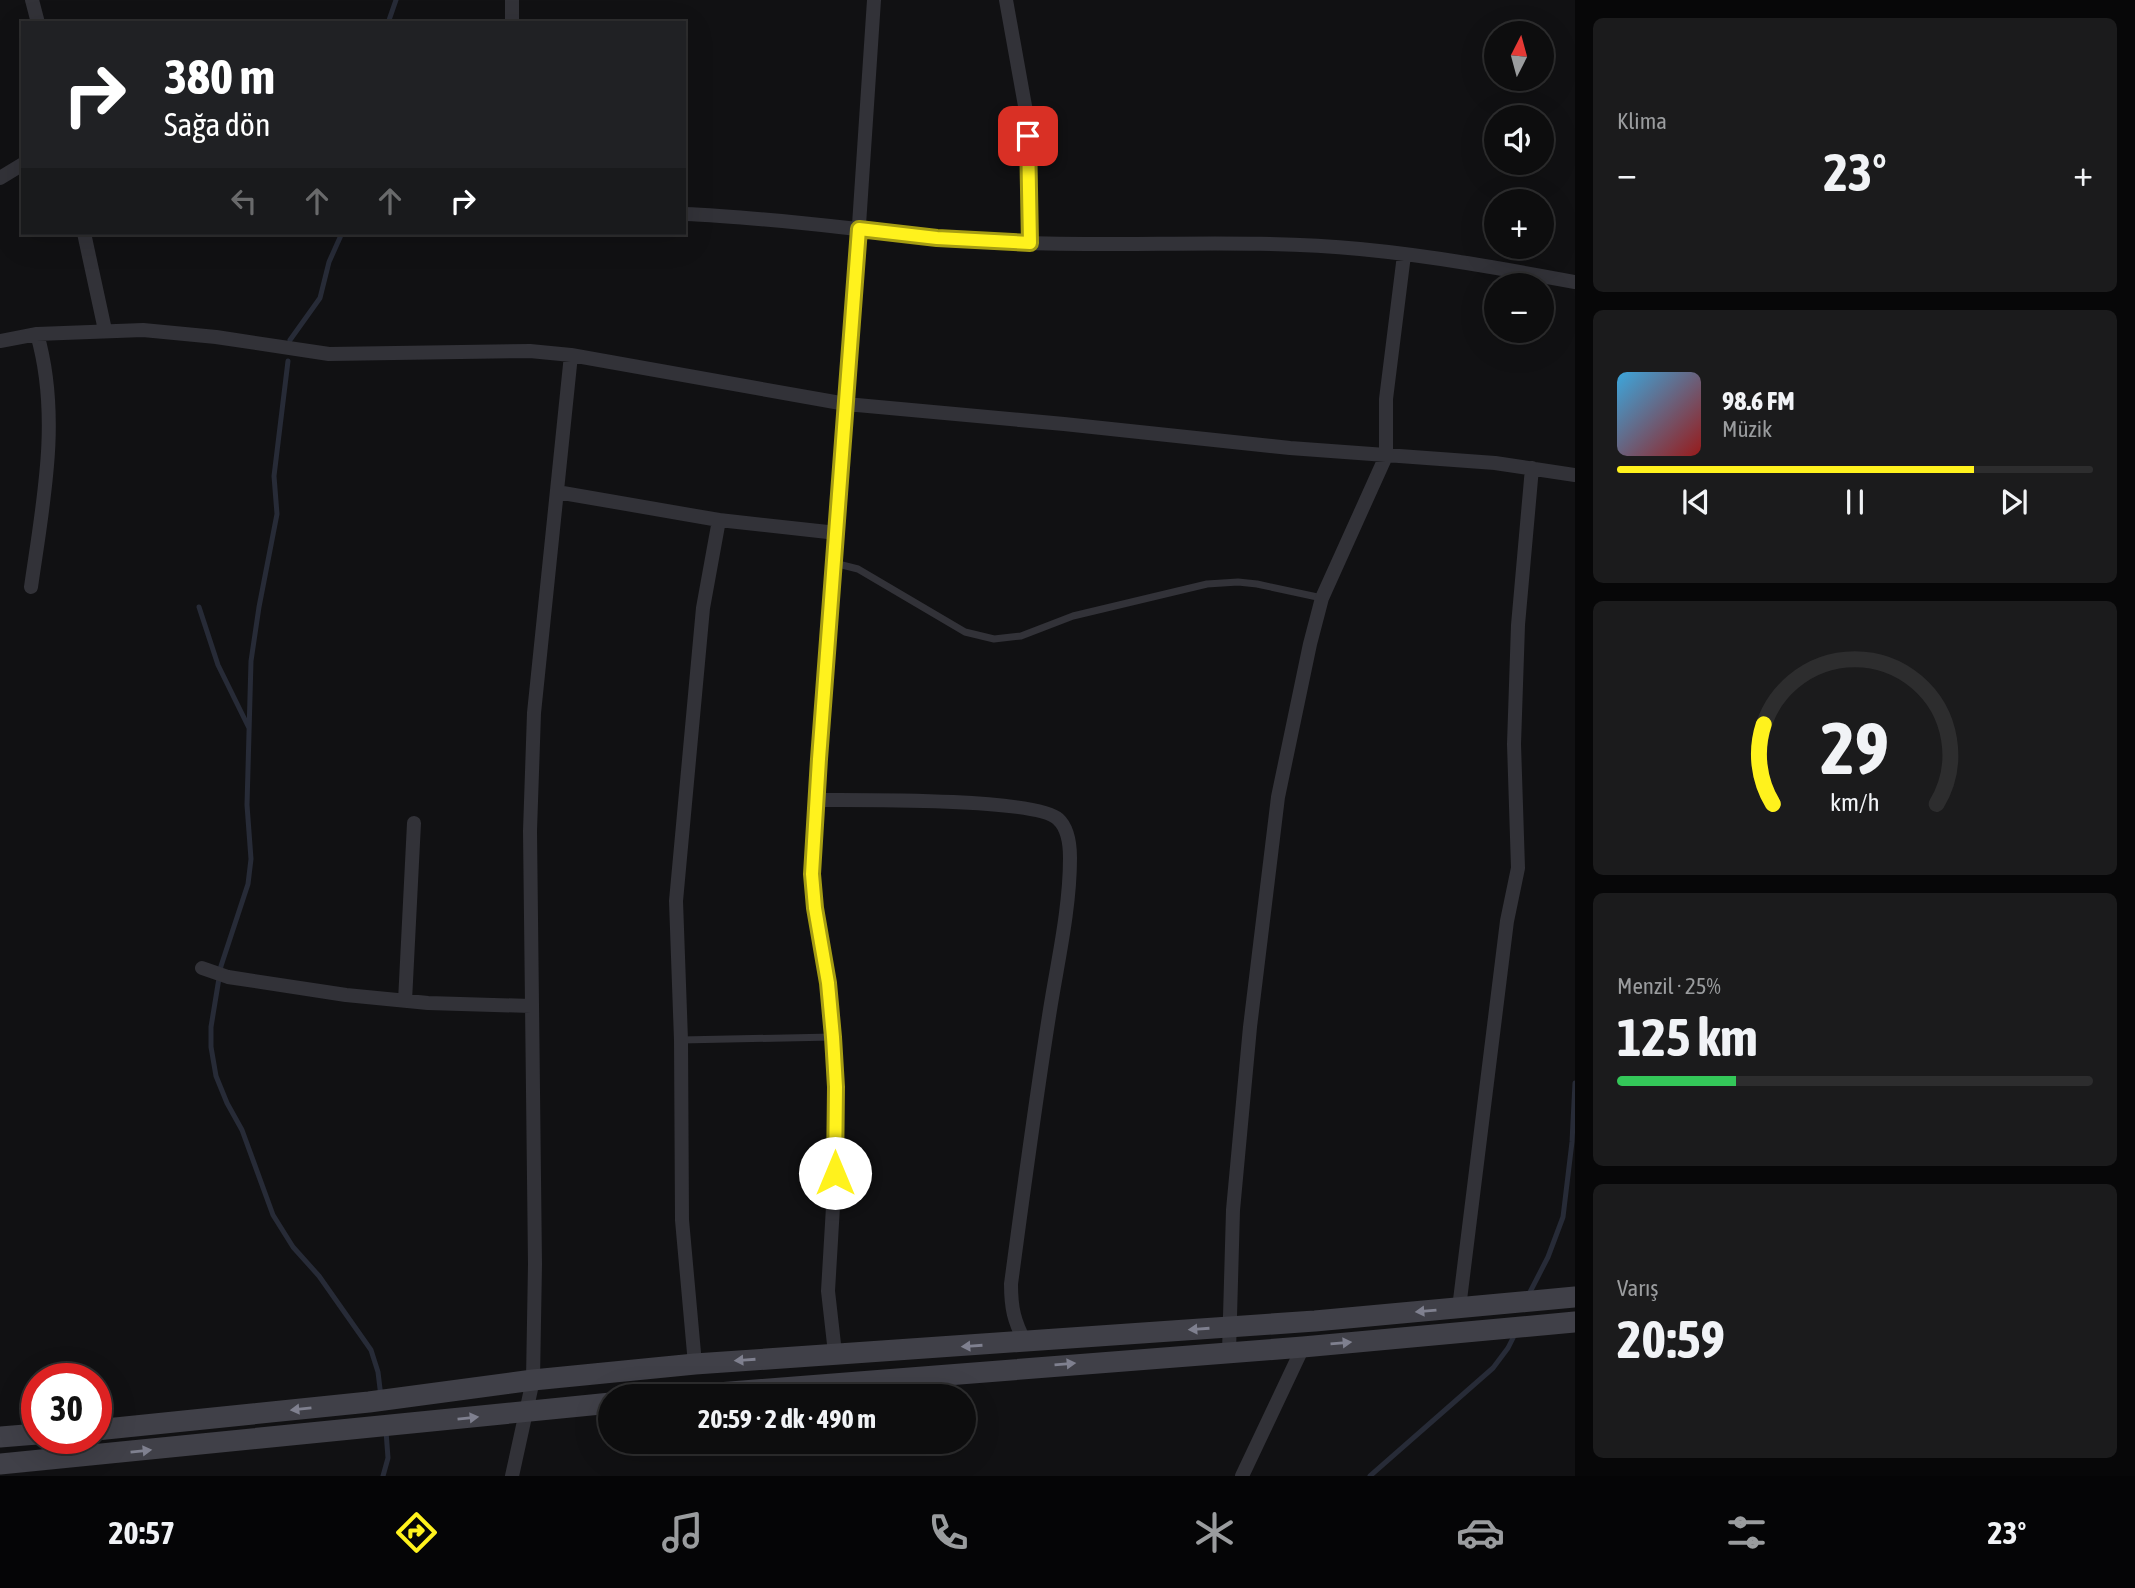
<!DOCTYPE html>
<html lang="tr">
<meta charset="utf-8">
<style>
body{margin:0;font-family:"Asap Condensed",sans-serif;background:#1b1b1c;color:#f1f3f6;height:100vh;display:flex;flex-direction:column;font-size:26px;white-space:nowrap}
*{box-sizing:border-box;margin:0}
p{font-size:23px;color:#9a9c9e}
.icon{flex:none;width:38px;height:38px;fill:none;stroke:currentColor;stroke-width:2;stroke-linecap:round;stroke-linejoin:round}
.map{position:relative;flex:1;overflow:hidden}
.side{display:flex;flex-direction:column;gap:18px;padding:18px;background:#070708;width:560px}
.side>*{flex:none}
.banner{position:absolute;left:21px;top:21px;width:665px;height:214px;border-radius:0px;box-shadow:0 7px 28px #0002,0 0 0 2px #2d2d2e;background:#202124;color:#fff;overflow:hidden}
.needle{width:46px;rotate:6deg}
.fabs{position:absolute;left:1484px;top:21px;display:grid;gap:14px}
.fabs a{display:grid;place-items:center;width:70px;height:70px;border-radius:50%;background:#0d0d0e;box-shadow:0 7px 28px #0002,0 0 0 2px #2d2d2e;font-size:35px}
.speed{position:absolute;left:21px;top:1363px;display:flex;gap:14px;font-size:35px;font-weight:700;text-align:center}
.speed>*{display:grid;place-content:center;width:91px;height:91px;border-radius:50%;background:#0d0d0e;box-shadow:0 7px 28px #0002,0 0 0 2px #2d2d2e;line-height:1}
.speed .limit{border:10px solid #d22;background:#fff;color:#111}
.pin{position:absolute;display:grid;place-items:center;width:60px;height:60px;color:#fff;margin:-30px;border-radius:14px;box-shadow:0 4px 10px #0006}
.me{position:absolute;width:77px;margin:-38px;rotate:0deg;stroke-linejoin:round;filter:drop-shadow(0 0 5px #0008)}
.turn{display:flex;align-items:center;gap:24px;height:147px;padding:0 28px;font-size:32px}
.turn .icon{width:91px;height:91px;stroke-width:2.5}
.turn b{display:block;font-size:49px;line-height:60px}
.lanes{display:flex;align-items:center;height:66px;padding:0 28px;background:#0003;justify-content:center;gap:35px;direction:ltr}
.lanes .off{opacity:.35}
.big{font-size:52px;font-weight:700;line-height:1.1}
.side .card{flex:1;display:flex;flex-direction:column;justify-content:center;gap:10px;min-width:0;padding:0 24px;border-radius:10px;background:#1b1b1c}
.side .dial{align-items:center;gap:0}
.dial svg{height:182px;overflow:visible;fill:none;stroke:#2d2d2e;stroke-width:7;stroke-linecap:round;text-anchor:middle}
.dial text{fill:#f1f3f6;stroke:none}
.song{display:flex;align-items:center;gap:21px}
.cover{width:84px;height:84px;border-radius:10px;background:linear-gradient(135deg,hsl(200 70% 55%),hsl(0 70% 35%))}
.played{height:7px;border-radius:4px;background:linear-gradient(90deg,#fff21d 75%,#2d2d2e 75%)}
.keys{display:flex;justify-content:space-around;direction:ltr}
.heat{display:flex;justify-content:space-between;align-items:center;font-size:38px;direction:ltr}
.charge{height:10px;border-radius:5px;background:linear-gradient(90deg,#34c759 25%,#2d2d2e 0)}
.trip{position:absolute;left:598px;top:1384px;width:378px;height:70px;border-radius:35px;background:#0d0d0e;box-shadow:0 7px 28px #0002,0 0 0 2px #2d2d2e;font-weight:700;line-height:70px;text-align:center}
.tab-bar{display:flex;height:112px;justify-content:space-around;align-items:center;background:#050506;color:#9a9c9e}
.tab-bar .icon{width:49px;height:49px}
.tab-bar .on{color:#fff21d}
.tab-bar b{font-size:32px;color:#f1f3f6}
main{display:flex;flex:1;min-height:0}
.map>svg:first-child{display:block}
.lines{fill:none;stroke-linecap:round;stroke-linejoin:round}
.stream{stroke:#272b37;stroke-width:5}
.lane{stroke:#323238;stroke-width:7}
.street{stroke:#323238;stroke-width:14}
.secondary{stroke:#404048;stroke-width:21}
.oneway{fill:#7f808f}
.route-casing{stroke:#a69d13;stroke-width:18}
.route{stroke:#fff21d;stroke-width:12}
</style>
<main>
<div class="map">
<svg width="1575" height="1476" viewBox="0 0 1575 1476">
<rect width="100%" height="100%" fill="#111113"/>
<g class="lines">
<!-- stream -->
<path class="stream" d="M 388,23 L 396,0
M 290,340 L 320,298 L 329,262 L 342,233
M 288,361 L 274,476 L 277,514 L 259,607 L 251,661 L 247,805 L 251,859 L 248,884 L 221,966 L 211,1027 L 211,1047 L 216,1076 L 227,1103 L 242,1130 L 273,1215 L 293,1247 L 319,1276 L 371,1350 L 378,1372 L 381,1397
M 199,607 L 218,665 L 249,728
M 1528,1296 L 1548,1257 L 1563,1217 L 1572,1142 L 1575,1083
M 383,1476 L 388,1458 L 386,1431
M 1370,1476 L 1493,1368 L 1508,1348 L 1516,1332"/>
<!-- lane -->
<path class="lane" d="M 834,563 L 858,569 L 965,632 L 994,639 L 1021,636 L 1073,616 L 1207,584 L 1238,582 L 1257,584 L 1322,598
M 681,1040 L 833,1037"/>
<!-- street -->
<path class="street" d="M 32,0 L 38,23
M 512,0 L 512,23
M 1006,0 L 1027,117 L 1029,155 L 1029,243
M 0,178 L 23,164
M 684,214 C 792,218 898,237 1006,242 C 1124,248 1243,238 1360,249 C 1433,256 1504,269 1575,282
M 84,233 L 105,330
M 0,341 L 37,334 L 143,330 L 216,337 L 329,354 L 530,351 L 571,355 L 846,404 L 1064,424 L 1290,448 L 1495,463 L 1575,475
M 557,492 L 719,520 L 837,533
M 31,587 C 43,503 61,417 37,334
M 816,800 C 854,800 1036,798 1058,819 C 1068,828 1070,844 1070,858 C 1070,910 1057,964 1049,1016 C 1035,1105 1023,1194 1011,1284 C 1011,1308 1014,1321 1025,1342
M 202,968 L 228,977 L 346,995 L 428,1003 L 531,1006
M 405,1001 L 414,823
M 1459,1308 L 1507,921 L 1518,868 L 1514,744 L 1518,625 L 1532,468
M 1229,1352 L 1233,1210 L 1250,1027 L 1278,797 L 1310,644 L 1322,598 L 1386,456 L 1386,399 L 1404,255
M 835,1353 L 828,1291 L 835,1173 L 836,1087 L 828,983 L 815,908 L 812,874 L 816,800 L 854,300 L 874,0
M 695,1364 L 682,1220 L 681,1040 L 676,901 L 703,608 L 719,520
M 512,1476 L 533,1380 L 535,1264 L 530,831 L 534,713 L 571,355
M 1242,1476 L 1303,1347"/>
<!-- secondary -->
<path class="secondary" d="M 680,1396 L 1303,1347 L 1575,1322
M 96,1430 L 369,1402 L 533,1380 L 695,1364 L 1315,1321 L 1575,1297
M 0,1437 L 37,1434
M 0,1464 L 611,1403"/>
</g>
<!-- one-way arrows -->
<defs><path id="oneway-solid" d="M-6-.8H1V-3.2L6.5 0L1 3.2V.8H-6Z" transform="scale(1.75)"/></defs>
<g class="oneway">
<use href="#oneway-solid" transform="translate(1426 1311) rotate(175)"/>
<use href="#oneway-solid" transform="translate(1199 1329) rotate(176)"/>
<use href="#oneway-solid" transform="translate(1341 1343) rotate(-5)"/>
<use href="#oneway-solid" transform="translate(972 1346) rotate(176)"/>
<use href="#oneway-solid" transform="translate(745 1360) rotate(176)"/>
<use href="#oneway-solid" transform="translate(1065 1364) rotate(-5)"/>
<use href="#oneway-solid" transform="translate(301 1409) rotate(174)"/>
<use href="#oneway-solid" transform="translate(468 1418) rotate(-6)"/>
<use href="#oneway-solid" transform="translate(141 1451) rotate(-6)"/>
</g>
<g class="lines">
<defs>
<path id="route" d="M 835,1173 L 836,1087 L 833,1037 L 828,983 L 815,908 L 812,874 L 819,759 L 859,229 L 937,238 L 1030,243 L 1028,136"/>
</defs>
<!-- route casing -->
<use href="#route" class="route-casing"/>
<!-- route -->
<use href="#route" class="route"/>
</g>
</svg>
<div class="fabs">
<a><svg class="needle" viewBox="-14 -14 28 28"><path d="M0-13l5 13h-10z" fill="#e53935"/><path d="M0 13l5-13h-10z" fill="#9a9c9e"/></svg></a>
<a><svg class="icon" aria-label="sound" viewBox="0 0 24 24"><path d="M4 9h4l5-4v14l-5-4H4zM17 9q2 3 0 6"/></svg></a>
<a>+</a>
<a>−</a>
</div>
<div class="speed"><div class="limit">30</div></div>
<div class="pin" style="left:1028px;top:136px;background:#d93025"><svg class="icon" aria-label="arrive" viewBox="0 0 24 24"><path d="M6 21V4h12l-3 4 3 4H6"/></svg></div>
<svg class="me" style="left:835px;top:1173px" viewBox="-20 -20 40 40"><circle r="19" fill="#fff"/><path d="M0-13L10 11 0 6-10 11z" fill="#fff21d"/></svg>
<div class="trip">20:59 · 2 dk · 490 m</div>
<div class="banner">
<div class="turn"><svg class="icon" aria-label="right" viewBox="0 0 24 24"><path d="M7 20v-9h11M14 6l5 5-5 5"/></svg><div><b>380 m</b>Sağa dön</div></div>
<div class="lanes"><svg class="icon off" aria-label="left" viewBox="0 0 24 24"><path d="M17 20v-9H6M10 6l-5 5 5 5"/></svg><svg class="icon off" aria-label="ahead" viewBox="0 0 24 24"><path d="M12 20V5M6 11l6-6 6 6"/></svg><svg class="icon off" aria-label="ahead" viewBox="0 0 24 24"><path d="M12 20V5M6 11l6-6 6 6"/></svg><svg class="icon" aria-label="right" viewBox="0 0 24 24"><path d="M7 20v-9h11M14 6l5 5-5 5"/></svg></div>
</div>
</div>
<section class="side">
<div class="card"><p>Klima</p>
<div class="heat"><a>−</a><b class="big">23°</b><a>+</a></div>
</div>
<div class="card">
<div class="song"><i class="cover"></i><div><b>98.6 FM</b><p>Müzik</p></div></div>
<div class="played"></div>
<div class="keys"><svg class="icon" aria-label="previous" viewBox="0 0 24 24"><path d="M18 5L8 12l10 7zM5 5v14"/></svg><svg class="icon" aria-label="pause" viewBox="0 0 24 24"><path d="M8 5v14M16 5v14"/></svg><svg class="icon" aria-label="next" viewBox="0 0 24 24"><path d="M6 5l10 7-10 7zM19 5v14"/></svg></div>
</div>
<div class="card dial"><svg viewBox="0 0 100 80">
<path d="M14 69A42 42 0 1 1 86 69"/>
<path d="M14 69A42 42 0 0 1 10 34" stroke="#fff21d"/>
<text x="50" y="56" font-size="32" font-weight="700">29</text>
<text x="50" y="72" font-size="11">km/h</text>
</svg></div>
<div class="card"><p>Menzil · 25%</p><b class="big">125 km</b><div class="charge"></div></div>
<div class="card"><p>Varış</p><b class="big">20:59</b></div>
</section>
</main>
<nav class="tab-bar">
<b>20:57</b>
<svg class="icon on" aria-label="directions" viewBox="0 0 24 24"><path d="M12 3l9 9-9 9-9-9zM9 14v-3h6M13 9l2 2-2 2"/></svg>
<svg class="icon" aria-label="music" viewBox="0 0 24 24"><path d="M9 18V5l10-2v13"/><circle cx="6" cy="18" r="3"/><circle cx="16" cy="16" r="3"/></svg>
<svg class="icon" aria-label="phone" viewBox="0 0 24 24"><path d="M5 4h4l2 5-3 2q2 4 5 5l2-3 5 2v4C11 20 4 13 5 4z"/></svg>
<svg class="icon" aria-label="climate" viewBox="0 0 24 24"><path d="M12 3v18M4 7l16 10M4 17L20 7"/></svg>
<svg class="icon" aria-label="car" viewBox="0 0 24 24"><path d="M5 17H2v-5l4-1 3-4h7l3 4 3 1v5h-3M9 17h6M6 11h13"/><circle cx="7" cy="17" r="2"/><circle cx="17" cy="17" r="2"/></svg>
<svg class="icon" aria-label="filters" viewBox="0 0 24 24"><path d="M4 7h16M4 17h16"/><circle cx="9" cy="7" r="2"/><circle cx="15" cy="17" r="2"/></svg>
<b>23°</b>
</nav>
